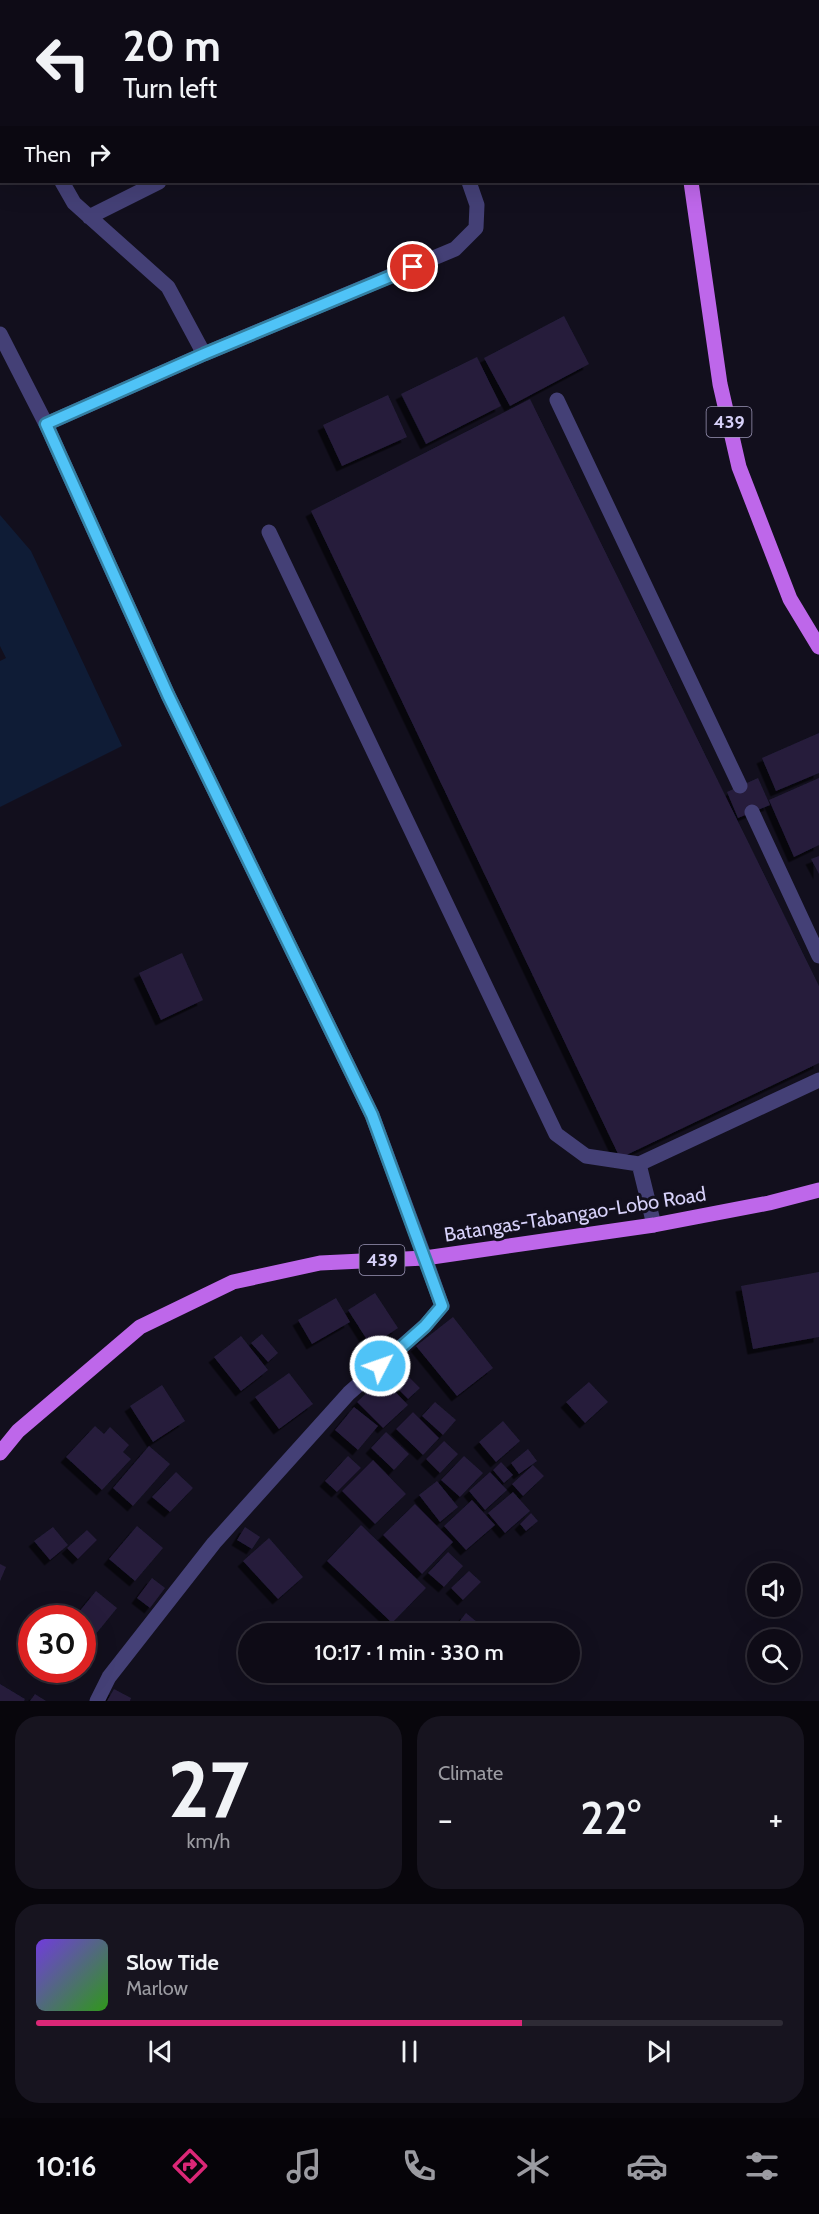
<!DOCTYPE html>
<meta charset="utf-8">
<style>
body{margin:0;font-family:Cabin,sans-serif;background:#17141f;color:#f1f3f6;height:100vh;display:flex;flex-direction:column;font-size:22px;white-space:nowrap}
*{box-sizing:border-box;margin:0}
p{font-size:20px;color:#9b9ba1}
.icon{flex:none;width:33px;height:33px;fill:none;stroke:currentColor;stroke-width:2;stroke-linecap:round;stroke-linejoin:round}
.map{position:relative;height:1701px;overflow:hidden}
.drawer{display:flex;flex-direction:column;gap:15px;padding:15px;background:#08060c;flex:1}
.drawer>*{flex:none}
.banner{position:absolute;left:0px;top:0px;width:819px;height:183px;box-shadow:0 6px 24px #0002,0 0 0 2px #2e2b35;background:#0e0b16;color:#f1f3f6;overflow:hidden}
.fabs{position:absolute;left:747px;top:1563px;display:grid;gap:12px}
.fabs a{display:grid;place-items:center;width:54px;height:54px;border-radius:50%;background:#0e0b16;box-shadow:0 6px 24px #0002,0 0 0 2px #2e2b35;font-size:30px}
.speed{position:absolute;left:18px;top:1605px;display:flex;gap:12px;font-size:30px;font-weight:700;text-align:center}
.speed>*{display:grid;place-content:center;width:78px;height:78px;border-radius:50%;background:#0e0b16;box-shadow:0 6px 24px #0002,0 0 0 2px #2e2b35;line-height:1}
.speed .limit{border:9px solid #d22;background:#fff;color:#111}
.pin{position:absolute;display:grid;place-items:center;width:51px;height:51px;color:#fff;margin:-26px;border:3px solid #fff;border-radius:50%;box-shadow:0 2px 6px #0007}
.me{position:absolute;width:66px;margin:-33px;rotate:49deg;stroke-linejoin:round;filter:drop-shadow(0 0 4px #0008)}
.turn{display:flex;align-items:center;gap:21px;height:126px;padding:0 24px;font-size:27px}
.turn .icon{width:78px;height:78px;stroke-width:2.5}
.turn b{display:block;font-size:42px;line-height:51px}
.then{display:flex;align-items:center;height:57px;padding:0 24px;background:#0003;gap:12px;font-size:22px}
.big{font-size:45px;font-weight:600;line-height:1.1}
.drawer .card{flex:1;display:flex;flex-direction:column;justify-content:center;gap:9px;min-width:0;padding:0 21px;border-radius:24px;background:#17141f}
.drawer .dial{align-items:center;gap:0}
.dial b{font-size:78px;line-height:1}
.song{display:flex;align-items:center;gap:18px}
.cover{width:72px;height:72px;border-radius:9px;background:linear-gradient(135deg,hsl(260 70% 55%),hsl(110 70% 35%))}
.played{height:6px;border-radius:3px;background:linear-gradient(90deg,#db2777 65%,#2e2b35 65%)}
.keys{display:flex;justify-content:space-around;direction:ltr}
.heat{display:flex;justify-content:space-between;align-items:center;font-size:33px;direction:ltr}
.drawer .tiles{flex:1;display:grid;gap:15px;grid-template-columns:1fr 1fr}
.card:last-child{grid-column:span 2}
.trip{position:absolute;left:238px;top:1623px;width:342px;height:60px;border-radius:30px;background:#0e0b16;box-shadow:0 6px 24px #0002,0 0 0 2px #2e2b35;font-weight:600;line-height:60px;text-align:center}
.dock{display:flex;height:96px;justify-content:space-around;align-items:center;background:#060409;color:#9b9ba1}
.dock .icon{width:42px;height:42px}
.dock .selected{color:#db2777}
.dock b{font-size:27px;color:#f1f3f6}
.map>svg:first-child{display:block}
.water{fill:#0f1c36}
.building{fill:#251d3b;filter:url(#shadow)}
.lines{fill:none;stroke-linecap:round;stroke-linejoin:round}
.service{stroke:#444076;stroke-width:15}
.minor{stroke:#444076;stroke-width:15}
.primary{stroke:#be67ea;stroke-width:15}
.route-casing{stroke:#337fa1;stroke-width:15}
.route{stroke:#4fc3f7;stroke-width:10}
.labels{text-anchor:middle;dominant-baseline:central;stroke-width:6;stroke-linejoin:round;paint-order:stroke}
.shield{fill:#120f1d;stroke:#9c97b7;stroke-width:1.5}
.shield-label{font-size:18px;font-weight:bold;fill:#d7d1f9}
.street-label{font-size:20px;fill:#d7d1f9;stroke:#120f1d}
</style>
<div class="map">
<svg width="819" height="1701" viewBox="0 0 819 1701">
<defs>
<filter id="shadow"><feDropShadow dx="-5.5" dy="5.5" stdDeviation="0" flood-color="#0009"/></filter>
</defs>
<rect width="100%" height="100%" fill="#120f1d"/>
<!-- water -->
<path class="water" d="M 0,515 L 31,551 L 122,746 L 0,807 L 0,661 L 6,658 L 0,646 Z"/>
<!-- building -->
<path class="building" d="M 564,316 L 589,364 L 510,406 L 484,358 Z
M 477,357 L 501,406 L 426,444 L 401,394 Z
M 388,395 L 407,437 L 342,466 L 323,425 Z
M 530,399 L 819,986 L 819,1063 L 620,1158 L 311,511 Z
M 819,733 L 819,773 L 776,791 L 762,758 Z
M 758,778 L 770,805 L 738,818 L 727,792 Z
M 819,778 L 819,845 L 794,857 L 769,800 Z
M 819,856 L 819,874 L 811,859 Z
M 182,953 L 203,1000 L 161,1020 L 139,973 Z
M 819,1272 L 819,1337 L 753,1349 L 741,1286 Z
M 375,1293 L 398,1328 L 371,1346 L 348,1310 Z
M 336,1298 L 350,1322 L 312,1344 L 298,1320 Z
M 453,1317 L 493,1368 L 457,1396 L 416,1346 Z
M 262,1334 L 278,1353 L 268,1362 L 251,1343 Z
M 241,1336 L 268,1370 L 241,1391 L 214,1357 Z
M 398,1366 L 420,1388 L 408,1399 L 386,1377 Z
M 289,1373 L 313,1404 L 279,1429 L 255,1397 Z
M 382,1378 L 408,1405 L 383,1428 L 357,1402 Z
M 589,1382 L 608,1402 L 585,1423 L 566,1402 Z
M 162,1385 L 185,1421 L 153,1442 L 130,1406 Z
M 435,1402 L 456,1420 L 443,1435 L 422,1416 Z
M 354,1407 L 378,1426 L 358,1450 L 335,1430 Z
M 413,1412 L 439,1438 L 423,1455 L 396,1429 Z
M 503,1421 L 520,1441 L 496,1462 L 479,1442 Z
M 95,1426 L 104,1434 L 110,1427 L 129,1445 L 123,1452 L 131,1459 L 102,1490 L 66,1457 Z
M 386,1432 L 409,1454 L 394,1470 L 371,1448 Z
M 444,1441 L 458,1454 L 440,1473 L 426,1459 Z
M 149,1446 L 170,1464 L 133,1506 L 113,1488 Z
M 528,1449 L 537,1461 L 519,1474 L 511,1463 Z
M 348,1456 L 361,1468 L 337,1492 L 325,1481 Z
M 464,1456 L 483,1473 L 460,1497 L 441,1480 Z
M 373,1460 L 406,1494 L 375,1524 L 342,1491 Z
M 501,1462 L 513,1475 L 504,1483 L 493,1470 Z
M 533,1465 L 544,1476 L 523,1496 L 512,1484 Z
M 176,1472 L 193,1488 L 170,1512 L 152,1497 Z
M 490,1472 L 507,1490 L 485,1510 L 469,1491 Z
M 437,1481 L 458,1507 L 440,1522 L 419,1495 Z
M 513,1492 L 530,1511 L 505,1533 L 488,1513 Z
M 472,1500 L 495,1525 L 466,1550 L 444,1526 Z
M 415,1504 L 453,1542 L 422,1574 L 383,1535 Z
M 531,1513 L 538,1521 L 526,1531 L 520,1524 Z
M 361,1525 L 426,1588 L 392,1623 L 327,1561 Z
M 137,1526 L 163,1548 L 135,1581 L 109,1559 Z
M 53,1527 L 68,1545 L 50,1560 L 34,1541 Z
M 245,1527 L 260,1537 L 252,1549 L 237,1540 Z
M 87,1530 L 97,1540 L 78,1559 L 67,1548 Z
M 269,1538 L 303,1577 L 278,1599 L 243,1561 Z
M 448,1552 L 463,1566 L 444,1587 L 428,1573 Z
M 0,1564 L 6,1567 L 0,1581 Z
M 469,1571 L 481,1582 L 463,1600 L 451,1588 Z
M 152,1578 L 165,1588 L 150,1608 L 137,1598 Z
M 96,1591 L 117,1608 L 82,1651 L 82,1618 L 74,1618 Z
M 466,1613 L 483,1627 L 478,1634 L 455,1634 L 452,1631 Z
M 0,1684 L 25,1699 L 24,1701 L 0,1701 Z
M 114,1689 L 131,1698 L 130,1701 L 107,1701 Z
M 35,1694 L 46,1701 L 30,1701 Z"/>
<g class="lines">
<!-- service -->
<path class="service" d="M 512,2 L 514,0
M 0,51 L 2,54
M 62,182 L 74,203 L 168,287 L 204,354
M 89,217 L 159,182
M 0,334 L 46,424 L 168,695 L 372,1115 L 425,1258
M 557,400 L 740,786
M 46,424 L 204,354 L 455,249 L 476,228 L 477,205 L 469,182
M 269,532 L 556,1134 L 586,1156 L 639,1164 L 654,1225
M 752,812 L 819,956
M 639,1164 L 819,1080"/>
<!-- minor -->
<path class="minor" d="M 97,1701 L 109,1677 L 214,1543 L 349,1393 L 425,1326 L 442,1306 L 425,1258"/>
<!-- primary -->
<path class="primary" d="M 647,0 L 648,2
M 691,182 L 720,384 L 739,467 L 790,599 L 819,647
M 0,1453 L 18,1431 L 140,1327 L 233,1282 L 320,1263 L 425,1258 L 654,1225 L 769,1203 L 819,1190"/>
</g>
<g class="lines">
<defs>
<path id="route" d="M 380,1366 L 425,1326 L 442,1306 L 372,1115 L 168,695 L 46,424 L 204,354 L 413,267"/>
</defs>
<!-- route casing -->
<use href="#route" class="route-casing"/>
<!-- route -->
<use href="#route" class="route"/>
</g>
<g class="labels">
<!-- shield labels -->
<g class="shield">
<rect x="706.5" y="407" width="45" height="30" rx="4.5"/>
<rect x="359.5" y="1245" width="45" height="30" rx="4.5"/>
</g>
<g class="shield-label">
<text x="729" y="422">439</text>
<text x="382" y="1260">439</text>
</g>
<!-- street labels -->
<g class="street-label">
<text transform="translate(575 1214) rotate(-9)">Batangas-Tabangao-Lobo Road</text>
</g>
</g>
</svg>
<div class="fabs">
<a><svg class="icon" aria-label="sound" viewBox="0 0 24 24"><path d="M4 9h4l5-4v14l-5-4H4zM17 9q2 3 0 6"/></svg></a>
<a><svg class="icon" aria-label="search" viewBox="0 0 24 24"><circle cx="10" cy="10" r="6"/><path d="M15 15l6 6"/></svg></a>
</div>
<div class="speed"><div class="limit">30</div></div>
<div class="pin" style="left:413px;top:267px;background:#d93025"><svg class="icon" aria-label="arrive" viewBox="0 0 24 24"><path d="M6 21V4h12l-3 4 3 4H6"/></svg></div>
<svg class="me" style="left:380px;top:1366px" viewBox="-20 -20 40 40"><circle r="17" fill="#4fc3f7" stroke="#fff" stroke-width="3"/><path d="M0-11L8 9 0 5-8 9z" fill="#fff"/></svg>
<div class="trip">10:17 · 1 min · 330 m</div>
<div class="banner">
<div class="turn"><svg class="icon" aria-label="left" viewBox="0 0 24 24"><path d="M17 20v-9H6M10 6l-5 5 5 5"/></svg><div><b>20 m</b>Turn left</div></div>
<div class="then">Then<svg class="icon" aria-label="right" viewBox="0 0 24 24"><path d="M7 20v-9h11M14 6l5 5-5 5"/></svg></div>
</div>
</div>
<section class="drawer">
<div class="tiles">
<div class="card dial"><b>27</b><p>km/h</p></div>
<div class="card"><p>Climate</p>
<div class="heat"><a>−</a><b class="big">22°</b><a>+</a></div>
</div>
<div class="card">
<div class="song"><i class="cover"></i><div><b>Slow Tide</b><p>Marlow</p></div></div>
<div class="played"></div>
<div class="keys"><svg class="icon" aria-label="previous" viewBox="0 0 24 24"><path d="M18 5L8 12l10 7zM5 5v14"/></svg><svg class="icon" aria-label="pause" viewBox="0 0 24 24"><path d="M8 5v14M16 5v14"/></svg><svg class="icon" aria-label="next" viewBox="0 0 24 24"><path d="M6 5l10 7-10 7zM19 5v14"/></svg></div>
</div>
</div>
</section>
<nav class="dock">
<b>10:16</b>
<svg class="icon selected" aria-label="directions" viewBox="0 0 24 24"><path d="M12 3l9 9-9 9-9-9zM9 14v-3h6M13 9l2 2-2 2"/></svg>
<svg class="icon" aria-label="music" viewBox="0 0 24 24"><path d="M9 18V5l10-2v13"/><circle cx="6" cy="18" r="3"/><circle cx="16" cy="16" r="3"/></svg>
<svg class="icon" aria-label="phone" viewBox="0 0 24 24"><path d="M5 4h4l2 5-3 2q2 4 5 5l2-3 5 2v4C11 20 4 13 5 4z"/></svg>
<svg class="icon" aria-label="climate" viewBox="0 0 24 24"><path d="M12 3v18M4 7l16 10M4 17L20 7"/></svg>
<svg class="icon" aria-label="car" viewBox="0 0 24 24"><path d="M5 17H2v-5l4-1 3-4h7l3 4 3 1v5h-3M9 17h6M6 11h13"/><circle cx="7" cy="17" r="2"/><circle cx="17" cy="17" r="2"/></svg>
<svg class="icon" aria-label="filters" viewBox="0 0 24 24"><path d="M4 7h16M4 17h16"/><circle cx="9" cy="7" r="2"/><circle cx="15" cy="17" r="2"/></svg>
</nav>
